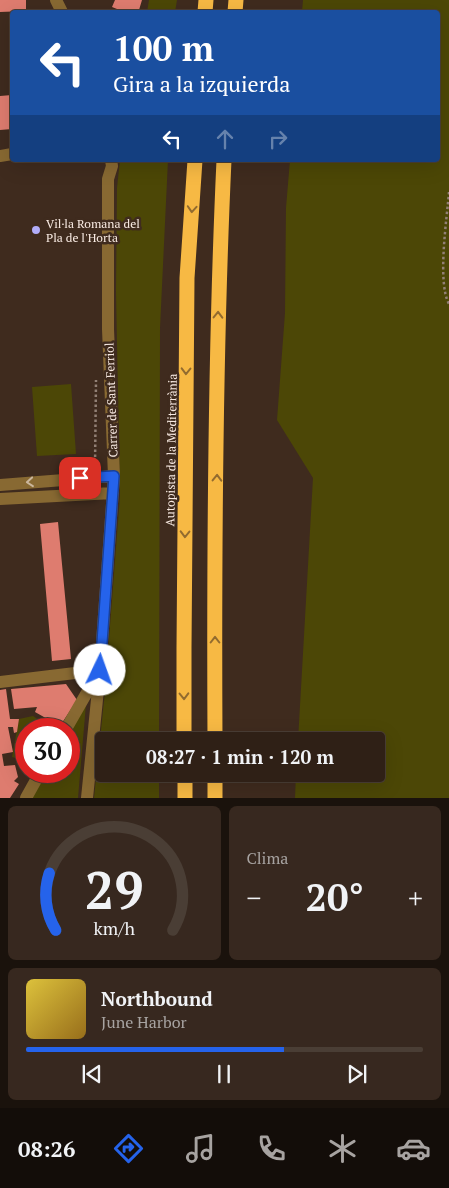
<!DOCTYPE html>
<html lang="es">
<meta charset="utf-8">
<style>
body{margin:0;font-family:"PT Serif",serif;background:#37281f;color:#f1f3f6;height:100vh;display:flex;flex-direction:column;font-size:19px;white-space:nowrap}
*{box-sizing:border-box;margin:0}
p{font-size:16px;color:#a7a3a1}
.icon{flex:none;width:28px;height:28px;fill:none;stroke:currentColor;stroke-width:2;stroke-linecap:round;stroke-linejoin:round}
.map{position:relative;height:798px;overflow:hidden}
.panel{display:flex;flex-direction:column;gap:8px;padding:8px;background:#1a120c;flex:1}
.panel>*{flex:none}
.top-card{position:absolute;left:10px;top:10px;width:430px;height:152px;border-radius:5px;box-shadow:0 5px 20px #0002,0 0 0 1px #4a3e35;background:#1a4fa0;color:#fff;overflow:hidden}
.speed{position:absolute;left:15px;top:718px;display:flex;gap:10px;font-size:25px;font-weight:700;text-align:center}
.speed>*{display:grid;place-content:center;width:65px;height:65px;border-radius:50%;background:#2f2016;box-shadow:0 5px 20px #0002,0 0 0 1px #4a3e35;line-height:1}
.speed .limit{border:8px solid #d22;background:#fff;color:#111}
.pin{position:absolute;display:grid;place-items:center;width:42px;height:42px;color:#fff;margin:-21px;border-radius:10px;box-shadow:0 2px 8px #0006}
.me{position:absolute;width:55px;margin:-28px;rotate:3deg;stroke-linejoin:round;filter:drop-shadow(0 0 4px #0008)}
.turn{display:flex;align-items:center;gap:18px;height:105px;padding:0 20px;font-size:22px}
.turn .icon{width:65px;height:65px;stroke-width:2.5}
.turn b{display:block;font-size:35px;line-height:42px}
.lanes{display:flex;align-items:center;height:48px;padding:0 20px;background:#0003;justify-content:center;gap:25px;direction:ltr}
.lanes .off{opacity:.35}
.big{font-size:38px;font-weight:700;line-height:1.1}
.panel .widget{flex:1;display:flex;flex-direction:column;justify-content:center;gap:8px;min-width:0;padding:0 18px;border-radius:8px;background:#37281f}
.panel .dial{align-items:center;gap:0}
.dial svg{height:130px;overflow:visible;fill:none;stroke:#4a3e35;stroke-width:7;stroke-linecap:round;text-anchor:middle}
.dial text{fill:#f1f3f6;stroke:none}
.song{display:flex;align-items:center;gap:15px}
.cover{width:60px;height:60px;border-radius:8px;background:linear-gradient(135deg,hsl(50 70% 55%),hsl(40 70% 35%))}
.played{height:5px;border-radius:2px;background:linear-gradient(90deg,#2563eb 65%,#4a3e35 65%)}
.keys{display:flex;justify-content:space-around;direction:ltr}
.heat{display:flex;justify-content:space-between;align-items:center;font-size:28px;direction:ltr}
.panel .tiles{flex:1;display:grid;gap:8px;grid-template-columns:1fr 1fr}
.widget:last-child{grid-column:span 2}
.trip{position:absolute;left:95px;top:732px;width:290px;height:50px;border-radius:5px;background:#2f2016;box-shadow:0 5px 20px #0002,0 0 0 1px #4a3e35;font-weight:700;line-height:50px;text-align:center}
.menu{display:flex;height:80px;justify-content:space-around;align-items:center;background:#130d09;color:#a7a3a1}
.menu .icon{width:35px;height:35px}
.menu .active{color:#2563eb}
.menu b{font-size:22px;color:#f1f3f6}
.map>svg:first-child{display:block}
.green{fill:#4c4706}
.building{fill:#de7c6f}
.lines{fill:none;stroke-linecap:round;stroke-linejoin:round}
.path{stroke:#928075;stroke-width:2.5;stroke-dasharray:2.5 2.5;stroke-linecap:butt}
.minor{stroke:#886932;stroke-width:12}
.highway{stroke:#f7b944;stroke-width:15}
.oneway{stroke:#926b2f}
.oneway2{stroke:#cbb69c}
.route-casing{stroke:#184099;stroke-width:12}
.route{stroke:#2563eb;stroke-width:9}
.poi-dot{fill:#b2adf9;stroke:#3f2b1e;stroke-width:2}
.labels{text-anchor:middle;dominant-baseline:central;stroke-width:5;stroke-linejoin:round;paint-order:stroke}
.poi-label{font-size:12px;fill:#f8eae2;stroke:#3f2b1e;text-anchor:start}
.street-label{font-size:12px;fill:#f8eae2;stroke:#3f2b1e}
</style>
<div class="map">
<svg width="449" height="798" viewBox="0 0 449 798">
<rect width="100%" height="100%" fill="#3f2b1e"/>
<!-- green -->
<path class="green" d="M 149,0 L 177,0 L 175,12 L 147,12 Z
M 303,0 L 449,0 L 449,798 L 295,798 L 296,774 L 376,774 L 376,741 L 298,741 L 313,478 L 277,420 L 285,313 L 286,208 L 290,160 L 438,160 L 438,12 L 302,12 Z
M 120,160 L 168,160 L 160,328 L 159,741 L 104,741 L 104,774 L 159,774 L 159,798 L 94,798 L 105,691 L 120,496 L 116,292 L 117,188 Z
M 71,384 L 76,454 L 37,456 L 32,387 Z
M 86,704 L 78,798 L 32,798 L 47,771 L 69,771 L 69,734 Z
M 33,716 L 52,729 L 26,729 L 26,761 L 12,757 L 19,719 Z"/>
<!-- building -->
<path class="building" d="M 0,0 L 26,0 L 26,11 L 0,12 Z
M 115,0 L 142,0 L 139,10 L 144,12 L 116,12 L 117,9 L 112,7 Z
M 12,95 L 12,129 L 0,130 L 0,96 Z
M 58,522 L 71,659 L 52,661 L 40,524 Z
M 66,684 L 77,700 L 60,726 L 35,712 L 37,707 L 14,709 L 11,689 Z
M 6,689 L 10,719 L 19,719 L 17,732 L 14,733 L 13,727 L 8,727 L 13,752 L 2,754 L 4,766 L 15,765 L 18,777 L 14,781 L 19,784 L 10,798 L 0,798 L 0,690 Z"/>
<g class="lines">
<!-- path -->
<path class="path" d="M 449,192 C 447,218 437,282 449,304
M 95,467 L 96,380"/>
<!-- minor -->
<path class="minor" d="M 56,0 L 62,12
M 0,156 L 12,154
M 0,485 L 114,476
M 0,499 L 113,493
M 0,682 L 100,670
M 66,729 L 97,675
M 26,798 L 41,771
M 87,798 L 100,670 L 114,476 L 108,329 L 108,179 L 112,166 L 111,160"/>
<!-- highway -->
<path class="highway" d="M 205,12 L 206,0
M 235,12 L 236,0
M 184,741 L 184,648 L 187,278 L 195,160
M 215,741 C 214,548 215,353 224,160
M 185,774 L 185,798
M 215,798 L 215,774"/>
</g>
<!-- one-way arrows -->
<defs><path id="oneway-chevron" d="M-2-3.5L2.5 0L-2 3.5" fill="none" stroke-width="1.6" stroke-linecap="round" stroke-linejoin="round" transform="scale(1.25)"/></defs>
<g class="oneway">
<use href="#oneway-chevron" transform="translate(192 209) rotate(94)"/>
<use href="#oneway-chevron" transform="translate(218 315) rotate(-89)"/>
<use href="#oneway-chevron" transform="translate(186 371) rotate(91)"/>
<use href="#oneway-chevron" transform="translate(217 478) rotate(-89)"/>
<use href="#oneway-chevron" transform="translate(185 534) rotate(91)"/>
<use href="#oneway-chevron" transform="translate(215 640) rotate(-90)"/>
<use href="#oneway-chevron" transform="translate(184 696) rotate(89)"/>
</g>
<use class="oneway2" href="#oneway-chevron" transform="translate(30 482) rotate(175)"/>
<g class="lines">
<defs>
<path id="route" d="M 80,478 L 114,476 L 100,670"/>
</defs>
<!-- route casing -->
<use href="#route" class="route-casing"/>
<!-- route -->
<use href="#route" class="route"/>
</g>
<!-- markers -->
<circle class="poi-dot" cx="36" cy="230" r="5"/>
<g class="labels">
<!-- poi labels -->
<g class="poi-label">
<text x="46" y="223">Vil·la Romana del<tspan x="46" dy="14">Pla de l'Horta</tspan></text>
</g>
<!-- street labels -->
<g class="street-label">
<text transform="translate(111 400) rotate(-92)">Carrer de Sant Ferriol</text>
<text transform="translate(171 450) rotate(-89)">Autopista de la Mediterrània</text>
</g>
</g>
</svg>
<div class="speed"><div class="limit">30</div></div>
<div class="pin" style="left:80px;top:478px;background:#d93025"><svg class="icon" aria-label="arrive" viewBox="0 0 24 24"><path d="M6 21V4h12l-3 4 3 4H6"/></svg></div>
<svg class="me" style="left:100px;top:670px" viewBox="-20 -20 40 40"><circle r="19" fill="#fff"/><path d="M0-13L10 11 0 6-10 11z" fill="#2563eb"/></svg>
<div class="trip">08:27 · 1 min · 120 m</div>
<div class="top-card">
<div class="turn"><svg class="icon" aria-label="left" viewBox="0 0 24 24"><path d="M17 20v-9H6M10 6l-5 5 5 5"/></svg><div><b>100 m</b>Gira a la izquierda</div></div>
<div class="lanes"><svg class="icon" aria-label="left" viewBox="0 0 24 24"><path d="M17 20v-9H6M10 6l-5 5 5 5"/></svg><svg class="icon off" aria-label="ahead" viewBox="0 0 24 24"><path d="M12 20V5M6 11l6-6 6 6"/></svg><svg class="icon off" aria-label="right" viewBox="0 0 24 24"><path d="M7 20v-9h11M14 6l5 5-5 5"/></svg></div>
</div>
</div>
<section class="panel">
<div class="tiles">
<div class="widget dial"><svg viewBox="0 0 100 80">
<path d="M14 69A42 42 0 1 1 86 69"/>
<path d="M14 69A42 42 0 0 1 10 34" stroke="#2563eb"/>
<text x="50" y="56" font-size="32" font-weight="700">29</text>
<text x="50" y="72" font-size="11">km/h</text>
</svg></div>
<div class="widget"><p>Clima</p>
<div class="heat"><a>−</a><b class="big">20°</b><a>+</a></div>
</div>
<div class="widget">
<div class="song"><i class="cover"></i><div><b>Northbound</b><p>June Harbor</p></div></div>
<div class="played"></div>
<div class="keys"><svg class="icon" aria-label="previous" viewBox="0 0 24 24"><path d="M18 5L8 12l10 7zM5 5v14"/></svg><svg class="icon" aria-label="pause" viewBox="0 0 24 24"><path d="M8 5v14M16 5v14"/></svg><svg class="icon" aria-label="next" viewBox="0 0 24 24"><path d="M6 5l10 7-10 7zM19 5v14"/></svg></div>
</div>
</div>
</section>
<nav class="menu">
<b>08:26</b>
<svg class="icon active" aria-label="directions" viewBox="0 0 24 24"><path d="M12 3l9 9-9 9-9-9zM9 14v-3h6M13 9l2 2-2 2"/></svg>
<svg class="icon" aria-label="music" viewBox="0 0 24 24"><path d="M9 18V5l10-2v13"/><circle cx="6" cy="18" r="3"/><circle cx="16" cy="16" r="3"/></svg>
<svg class="icon" aria-label="phone" viewBox="0 0 24 24"><path d="M5 4h4l2 5-3 2q2 4 5 5l2-3 5 2v4C11 20 4 13 5 4z"/></svg>
<svg class="icon" aria-label="climate" viewBox="0 0 24 24"><path d="M12 3v18M4 7l16 10M4 17L20 7"/></svg>
<svg class="icon" aria-label="car" viewBox="0 0 24 24"><path d="M5 17H2v-5l4-1 3-4h7l3 4 3 1v5h-3M9 17h6M6 11h13"/><circle cx="7" cy="17" r="2"/><circle cx="17" cy="17" r="2"/></svg>
</nav>
